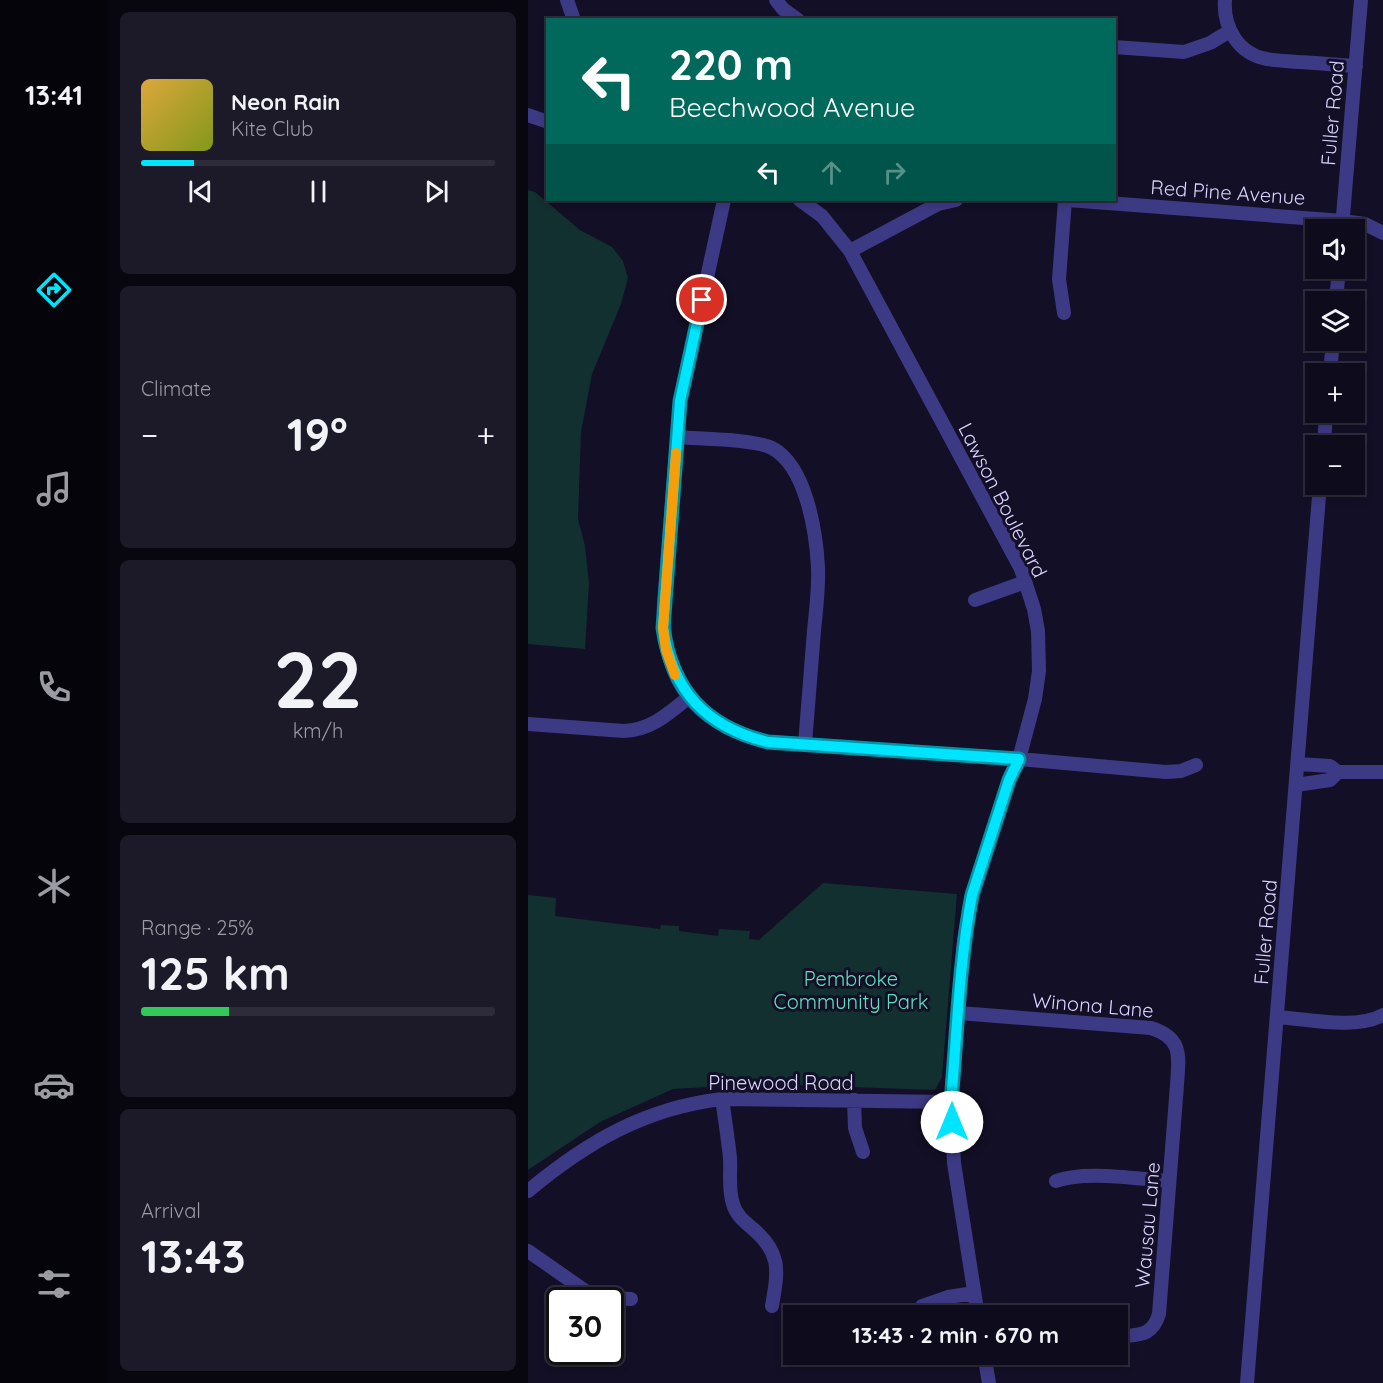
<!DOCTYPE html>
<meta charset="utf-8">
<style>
body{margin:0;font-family:Quicksand,sans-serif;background:#1c1929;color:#f1f3f6;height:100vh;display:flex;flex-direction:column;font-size:22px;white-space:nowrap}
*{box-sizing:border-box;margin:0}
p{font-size:20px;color:#9b9ba3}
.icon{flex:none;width:33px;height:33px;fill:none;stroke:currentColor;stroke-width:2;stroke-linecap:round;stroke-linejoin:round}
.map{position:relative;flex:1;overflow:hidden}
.panel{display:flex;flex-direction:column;gap:12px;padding:12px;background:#08060f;width:420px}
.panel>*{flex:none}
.top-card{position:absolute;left:18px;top:18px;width:570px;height:183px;border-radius:0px;box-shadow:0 3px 9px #0003,0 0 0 2px #2e2b3b;background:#00695c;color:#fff;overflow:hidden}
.controls{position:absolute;left:777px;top:219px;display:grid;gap:12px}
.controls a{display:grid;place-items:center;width:60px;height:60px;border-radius:0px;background:#0e0b1c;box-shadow:0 3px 9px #0003,0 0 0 2px #2e2b3b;font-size:30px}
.speed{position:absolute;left:18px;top:1287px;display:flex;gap:12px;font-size:30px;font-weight:700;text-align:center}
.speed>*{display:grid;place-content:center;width:78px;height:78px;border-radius:50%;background:#0e0b1c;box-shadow:0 3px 9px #0003,0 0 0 2px #2e2b3b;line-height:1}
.speed .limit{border:3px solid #111;border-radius:9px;background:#fff;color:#111}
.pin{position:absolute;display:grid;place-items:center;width:51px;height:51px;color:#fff;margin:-26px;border:3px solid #fff;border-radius:50%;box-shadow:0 2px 6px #0007}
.me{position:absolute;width:66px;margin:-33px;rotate:0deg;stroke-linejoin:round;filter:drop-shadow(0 0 4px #0008)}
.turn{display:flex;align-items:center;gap:21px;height:126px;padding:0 24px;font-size:27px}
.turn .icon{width:78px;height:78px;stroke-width:2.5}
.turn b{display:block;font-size:42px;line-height:51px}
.lanes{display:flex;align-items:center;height:57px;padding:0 24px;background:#0003;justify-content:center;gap:30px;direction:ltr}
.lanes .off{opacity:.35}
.big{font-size:45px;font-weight:700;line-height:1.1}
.panel .tile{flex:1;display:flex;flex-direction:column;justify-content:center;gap:9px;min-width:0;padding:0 21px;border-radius:9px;background:#1c1929}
.panel .dial{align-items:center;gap:0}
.dial b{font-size:78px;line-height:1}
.song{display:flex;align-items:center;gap:18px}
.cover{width:72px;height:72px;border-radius:9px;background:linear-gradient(135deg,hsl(40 70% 55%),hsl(70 70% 35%))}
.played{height:6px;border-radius:3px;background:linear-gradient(90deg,#00e5ff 15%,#2e2b3b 15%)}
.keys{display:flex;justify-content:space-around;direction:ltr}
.heat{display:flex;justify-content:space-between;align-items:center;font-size:33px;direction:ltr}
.charge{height:9px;border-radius:4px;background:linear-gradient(90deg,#34c759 25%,#2e2b3b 0)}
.trip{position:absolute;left:255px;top:1305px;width:345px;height:60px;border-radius:0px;background:#0e0b1c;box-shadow:0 3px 9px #0003,0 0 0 2px #2e2b3b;font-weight:700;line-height:60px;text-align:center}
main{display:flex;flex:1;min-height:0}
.tabs{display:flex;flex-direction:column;width:108px;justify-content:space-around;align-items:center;background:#06040b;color:#9b9ba3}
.tabs .icon{width:42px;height:42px}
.tabs .selected{color:#00e5ff}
.tabs b{font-size:27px;color:#f1f3f6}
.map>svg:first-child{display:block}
.green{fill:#12302f}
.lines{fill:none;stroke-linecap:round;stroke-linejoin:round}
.minor{stroke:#3d3a85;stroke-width:14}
.route-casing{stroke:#0095a6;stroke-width:15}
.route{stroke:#00e5ff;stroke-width:10}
.slow{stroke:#f59e0b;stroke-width:10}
.labels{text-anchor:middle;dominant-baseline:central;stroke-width:6;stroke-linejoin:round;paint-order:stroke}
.street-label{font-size:20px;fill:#d9d4ff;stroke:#130f26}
.park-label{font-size:20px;fill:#5fe0c0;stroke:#130f26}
</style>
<main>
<nav class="tabs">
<b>13:41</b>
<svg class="icon selected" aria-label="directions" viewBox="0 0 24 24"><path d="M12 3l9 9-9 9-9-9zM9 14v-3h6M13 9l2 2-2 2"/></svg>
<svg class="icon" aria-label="music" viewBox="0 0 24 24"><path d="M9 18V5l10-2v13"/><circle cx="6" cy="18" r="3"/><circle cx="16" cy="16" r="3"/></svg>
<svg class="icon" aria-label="phone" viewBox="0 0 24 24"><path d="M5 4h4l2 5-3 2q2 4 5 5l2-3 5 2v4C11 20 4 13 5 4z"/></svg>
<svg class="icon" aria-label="climate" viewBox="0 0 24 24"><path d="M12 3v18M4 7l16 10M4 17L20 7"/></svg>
<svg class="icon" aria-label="car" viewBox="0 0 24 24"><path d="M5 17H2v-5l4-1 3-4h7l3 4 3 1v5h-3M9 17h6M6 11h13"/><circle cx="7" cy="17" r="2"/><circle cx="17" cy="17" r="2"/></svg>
<svg class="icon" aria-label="filters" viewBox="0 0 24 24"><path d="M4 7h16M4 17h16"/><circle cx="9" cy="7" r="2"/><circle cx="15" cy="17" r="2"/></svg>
</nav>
<section class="panel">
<div class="tile">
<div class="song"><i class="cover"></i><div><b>Neon Rain</b><p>Kite Club</p></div></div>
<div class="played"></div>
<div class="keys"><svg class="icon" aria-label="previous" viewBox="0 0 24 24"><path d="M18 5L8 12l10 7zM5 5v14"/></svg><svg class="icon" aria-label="pause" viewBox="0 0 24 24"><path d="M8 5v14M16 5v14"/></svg><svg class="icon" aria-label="next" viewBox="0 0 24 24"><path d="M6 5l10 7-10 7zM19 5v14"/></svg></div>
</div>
<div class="tile"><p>Climate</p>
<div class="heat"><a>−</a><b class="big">19°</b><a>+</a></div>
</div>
<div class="tile dial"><b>22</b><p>km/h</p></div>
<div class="tile"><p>Range · 25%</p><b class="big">125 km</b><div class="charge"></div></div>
<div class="tile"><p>Arrival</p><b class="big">13:43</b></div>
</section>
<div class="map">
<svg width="855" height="1383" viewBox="0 0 855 1383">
<rect width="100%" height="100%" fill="#130f26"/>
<!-- green -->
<path class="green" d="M 0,190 L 7,192 L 52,230 L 84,247 L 95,261 L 100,278 L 93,304 L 64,374 L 53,432 L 50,519 L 57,546 L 61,584 L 57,649 L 0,644 Z
M 295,883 L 429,894 L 414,1077 L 407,1090 L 238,1084 L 145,1089 L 72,1122 L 0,1170 L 0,895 L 28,898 L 27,916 L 132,929 L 133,925 L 151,926 L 151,931 L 190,936 L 191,929 L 222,931 L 221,939 L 231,940 Z"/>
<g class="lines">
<!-- minor -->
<path class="minor" d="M 39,0 L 46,20
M 248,0 L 255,9 L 270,20
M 697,0 C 695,27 710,54 739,59 C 749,61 761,61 771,62 C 790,63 809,65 828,66
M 586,47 L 656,52 L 682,43 L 702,31
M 0,115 L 20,122
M 196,200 L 152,401 L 136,603 C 133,679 165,724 240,742 L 491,759 L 638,772 L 653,771 L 668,765
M 272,200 L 294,216 L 322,251 L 493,569 L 506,609 L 510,631 L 511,671 L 507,699 L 491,759 L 481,780 L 444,895 L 436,940 L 423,1102 L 426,1163 L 450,1316
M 540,200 L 815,221 L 837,224 L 855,233
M 814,228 L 833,0
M 322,251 L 410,204 L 428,200
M 808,302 L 811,268
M 536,313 L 531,279 L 537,200
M 802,374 L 805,340
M 149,437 C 171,439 226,439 244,448 C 278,466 288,531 290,567 C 291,588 288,610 286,631 C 283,668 280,706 277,744
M 796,446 L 798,412
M 447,600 L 497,582
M 0,724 L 96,731 C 123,730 140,714 161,697
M 770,764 L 802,766 L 810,772
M 768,785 L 802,780 L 810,772 L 855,772
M 431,1013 L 623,1028 C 655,1038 651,1056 649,1085 L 631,1314 C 624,1337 611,1334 590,1337
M 749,1017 C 779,1019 828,1030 855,1015
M 194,1099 C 197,1119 200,1139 202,1158 C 203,1174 200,1189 205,1204 C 208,1215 216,1221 224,1228 C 254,1253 250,1271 244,1306
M 326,1100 L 327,1128 L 335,1152
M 528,1181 C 558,1170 608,1179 641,1181
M 0,1191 C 59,1142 117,1108 194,1099 L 423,1102
M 0,1251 L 66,1297 L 103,1299
M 394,1306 L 420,1297 L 446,1293
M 456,1354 L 461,1383
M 457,1358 L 481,1354
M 719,1383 L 792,484"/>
</g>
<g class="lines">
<defs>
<path id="route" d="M 174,300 L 152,401 L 135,628 C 144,691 178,727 240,742 L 491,759 L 481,780 L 444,895 C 431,963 429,1033 423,1102 L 424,1122"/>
</defs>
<!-- route casing -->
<use href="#route" class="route-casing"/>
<!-- route -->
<use href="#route" class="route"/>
<!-- slow -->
<path class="slow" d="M 147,675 L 138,650 L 135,628 L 148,453"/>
</g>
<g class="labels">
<!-- street labels -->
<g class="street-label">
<text transform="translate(804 113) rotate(-85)">Fuller Road</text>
<text transform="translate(700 192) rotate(4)">Red Pine Avenue</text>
<text transform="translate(475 500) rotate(63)">Lawson Boulevard</text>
<text transform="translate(737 932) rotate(-85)">Fuller Road</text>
<text transform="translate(565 1005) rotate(5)">Winona Lane</text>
<text x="253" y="1082">Pinewood Road</text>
<text transform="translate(619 1225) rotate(-85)">Wausau Lane</text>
</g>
<!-- park labels -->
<g class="park-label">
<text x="323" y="978">Pembroke<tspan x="323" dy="23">Community Park</tspan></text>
</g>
</g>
</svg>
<div class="controls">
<a><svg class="icon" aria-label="sound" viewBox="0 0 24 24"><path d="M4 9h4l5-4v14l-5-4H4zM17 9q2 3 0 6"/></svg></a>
<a><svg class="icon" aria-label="layers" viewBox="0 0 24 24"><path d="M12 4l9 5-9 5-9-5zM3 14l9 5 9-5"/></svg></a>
<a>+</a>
<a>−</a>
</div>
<div class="speed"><div class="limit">30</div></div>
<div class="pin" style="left:174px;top:300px;background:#d93025"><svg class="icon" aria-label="arrive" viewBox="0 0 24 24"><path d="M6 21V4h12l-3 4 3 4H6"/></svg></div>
<svg class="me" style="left:424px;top:1122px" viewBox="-20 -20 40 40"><circle r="19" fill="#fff"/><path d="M0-13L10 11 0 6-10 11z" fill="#00e5ff"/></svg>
<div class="trip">13:43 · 2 min · 670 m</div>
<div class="top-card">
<div class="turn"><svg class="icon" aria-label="left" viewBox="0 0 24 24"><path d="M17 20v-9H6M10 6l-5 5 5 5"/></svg><div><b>220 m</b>Beechwood Avenue</div></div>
<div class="lanes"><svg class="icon" aria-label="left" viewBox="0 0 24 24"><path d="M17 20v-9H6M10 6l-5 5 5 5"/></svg><svg class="icon off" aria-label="ahead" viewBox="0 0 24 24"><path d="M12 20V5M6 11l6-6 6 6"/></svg><svg class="icon off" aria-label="right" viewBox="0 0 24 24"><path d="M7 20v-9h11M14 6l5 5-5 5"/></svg></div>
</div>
</div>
</main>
